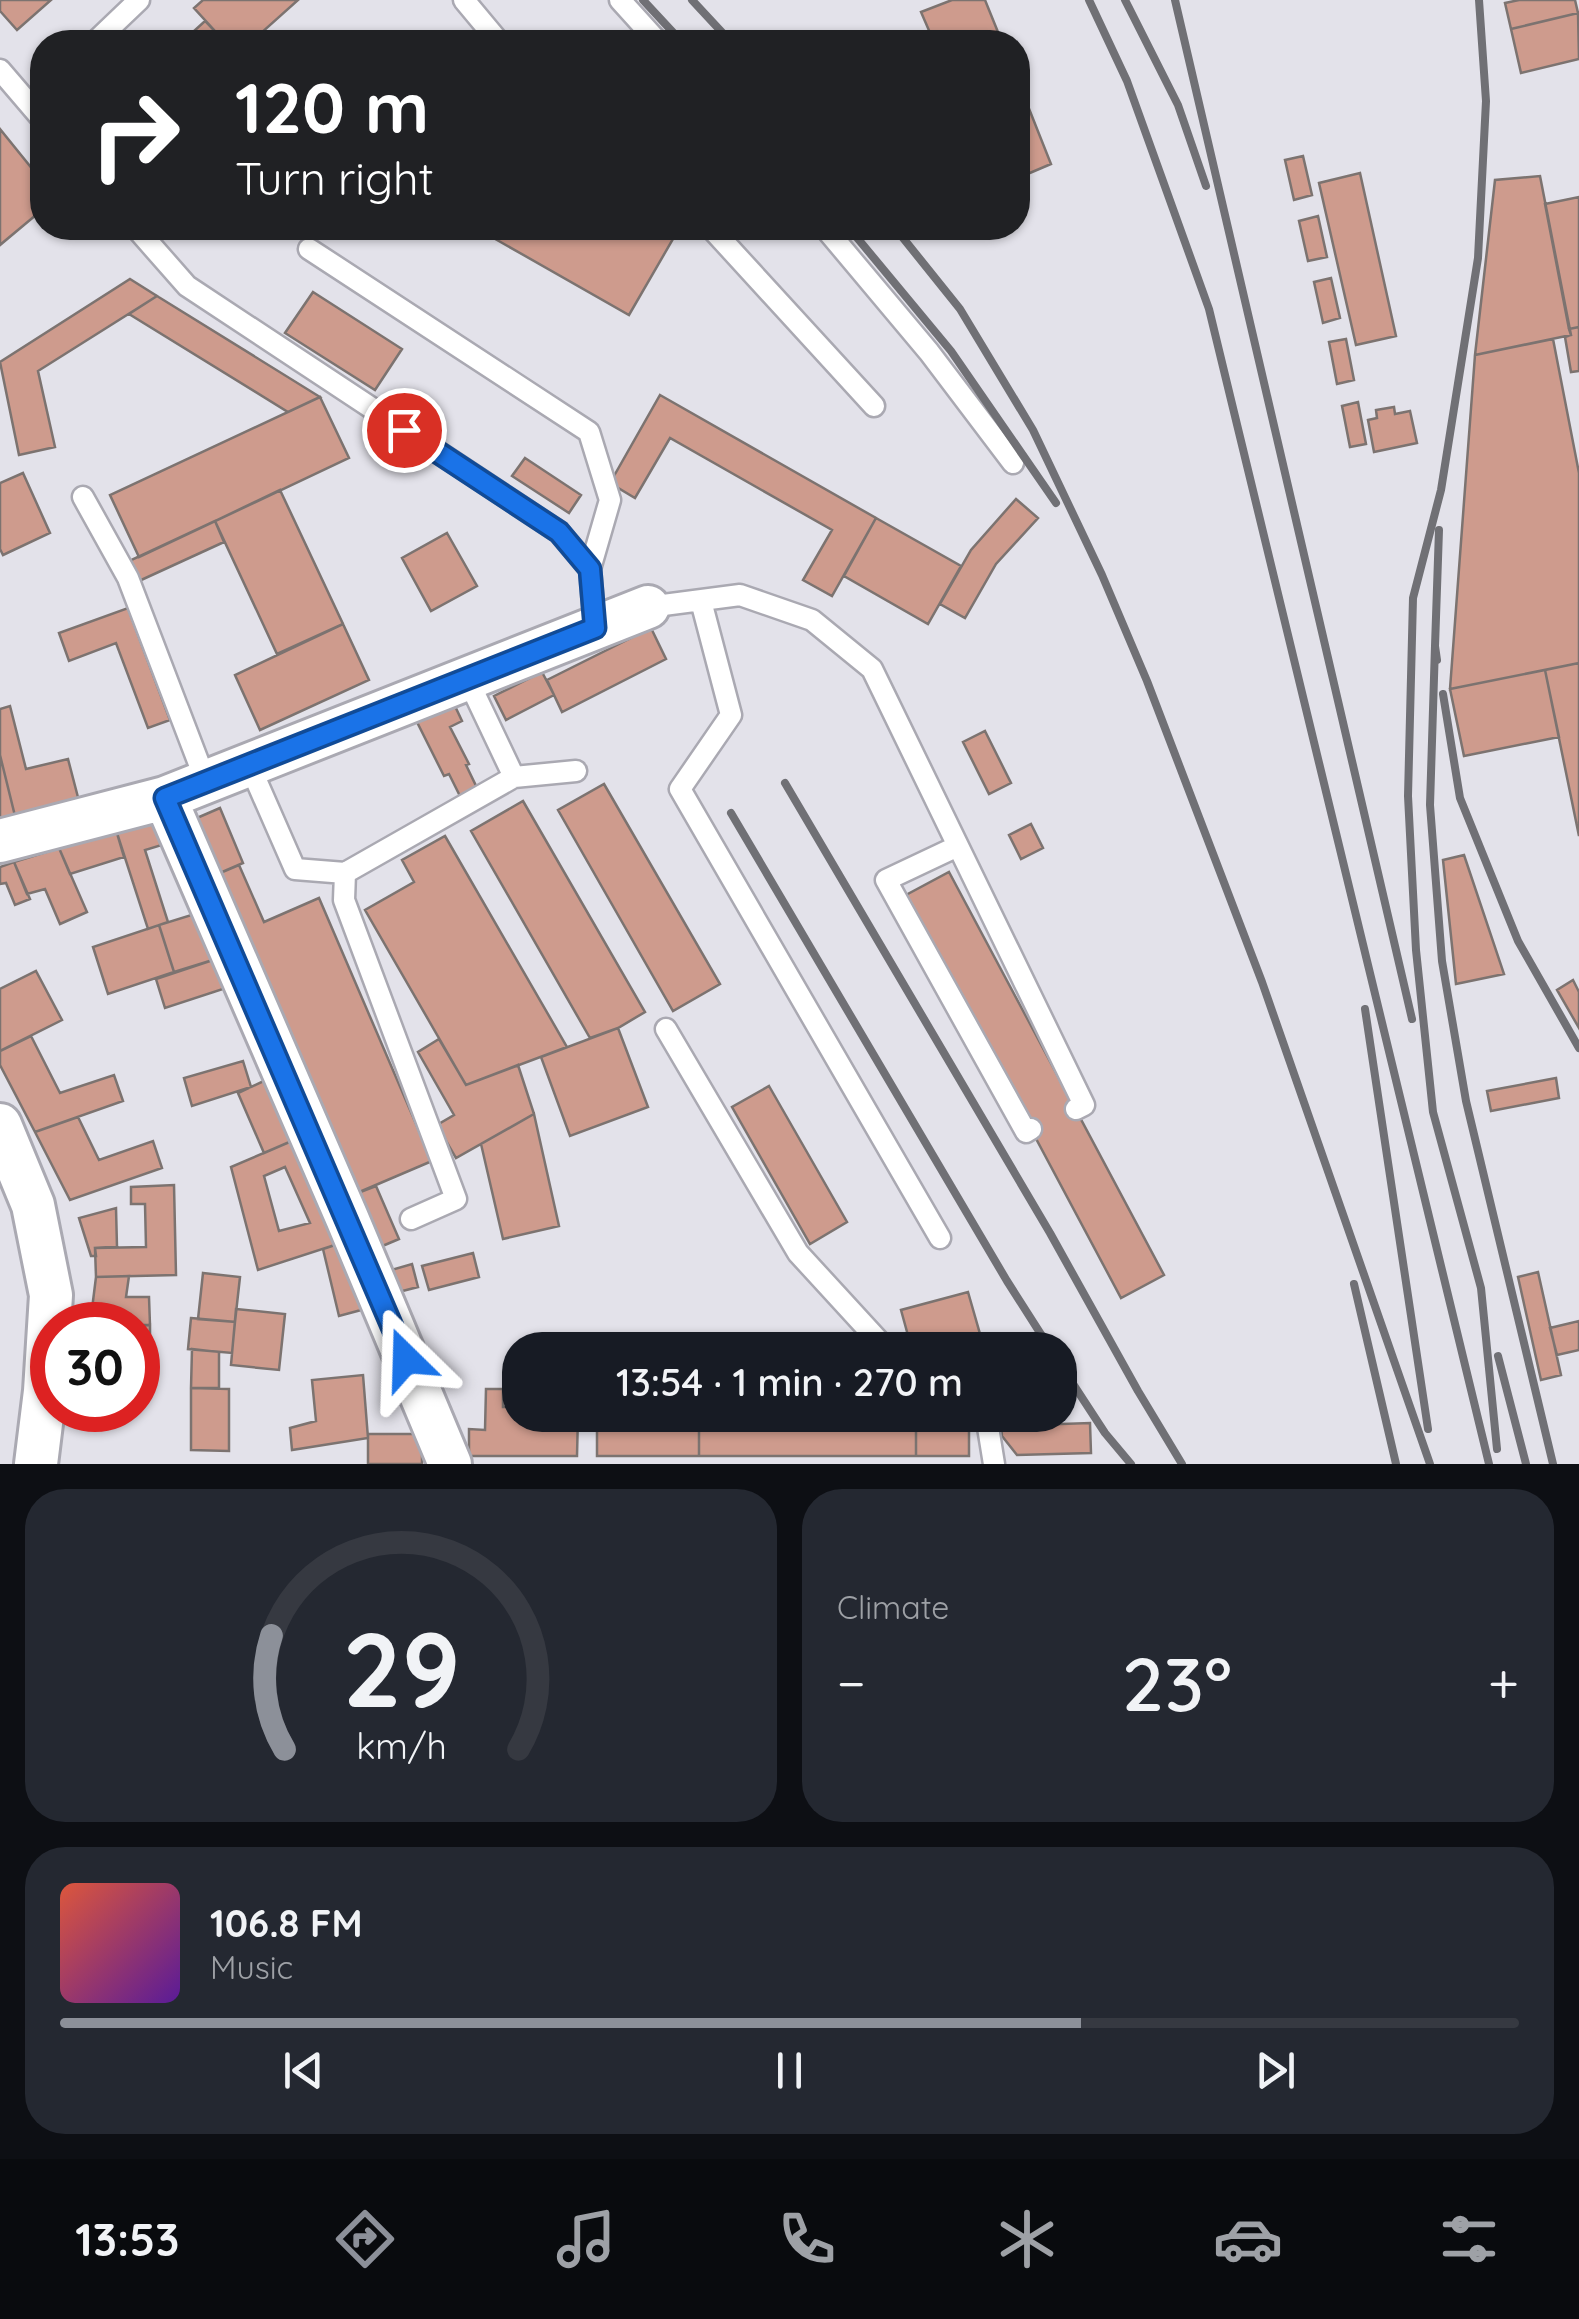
<!DOCTYPE html>
<meta charset="utf-8">
<style>
body{margin:0;font-family:Quicksand,sans-serif;background:#242831;color:#f1f3f6;height:100vh;display:flex;flex-direction:column;font-size:38px;white-space:nowrap}
*{box-sizing:border-box;margin:0}
p{font-size:32px;color:#9ea1a6}
.icon{flex:none;width:55px;height:55px;fill:none;stroke:currentColor;stroke-width:2;stroke-linecap:round;stroke-linejoin:round}
.map{position:relative;height:1464px;overflow:hidden}
.sheet{display:flex;flex-direction:column;gap:25px;padding:25px;background:#0d0f14;flex:1}
.sheet>*{flex:none}
.guide{position:absolute;left:30px;top:30px;width:1000px;height:210px;border-radius:40px;box-shadow:0 2px 8px #0004;background:#202124;color:#fff;overflow:hidden}
.speed{position:absolute;left:30px;top:1302px;display:flex;gap:20px;font-size:50px;font-weight:700;text-align:center}
.speed>*{display:grid;place-content:center;width:130px;height:130px;border-radius:50%;background:#171b24;box-shadow:0 2px 8px #0004;line-height:1}
.speed .limit{border:15px solid #d22;background:#fff;color:#111}
.pin{position:absolute;display:grid;place-items:center;width:85px;height:85px;color:#fff;margin:-42px;border:5px solid #fff;border-radius:50%;box-shadow:0 2px 10px #0007}
.me{position:absolute;width:110px;margin:-55px;rotate:338deg;stroke-linejoin:round;filter:drop-shadow(0 0 8px #0008)}
.turn{display:flex;align-items:center;gap:35px;height:210px;padding:0 40px;font-size:45px}
.turn .icon{width:130px;height:130px;stroke-width:2.5}
.turn b{display:block;font-size:70px;line-height:85px}
.big{font-size:75px;font-weight:600;line-height:1.1}
.sheet .card{flex:1;display:flex;flex-direction:column;justify-content:center;gap:15px;min-width:0;padding:0 35px;border-radius:40px;background:#242831}
.sheet .dial{align-items:center;gap:0}
.dial svg{height:260px;overflow:visible;fill:none;stroke:#363941;stroke-width:7;stroke-linecap:round;text-anchor:middle}
.dial text{fill:#f1f3f6;stroke:none}
.song{display:flex;align-items:center;gap:30px}
.cover{width:120px;height:120px;border-radius:15px;background:linear-gradient(135deg,hsl(10 70% 55%),hsl(270 70% 35%))}
.played{height:10px;border-radius:5px;background:linear-gradient(90deg,#8c9099 70%,#363941 70%)}
.keys{display:flex;justify-content:space-around;direction:ltr}
.heat{display:flex;justify-content:space-between;align-items:center;font-size:55px;direction:ltr}
.sheet .tiles{flex:1;display:grid;gap:25px;grid-template-columns:1fr 1fr}
.card:last-child{grid-column:span 2}
.trip{position:absolute;left:502px;top:1332px;width:575px;height:100px;border-radius:40px;background:#171b24;box-shadow:0 2px 8px #0004;font-weight:600;line-height:100px;text-align:center}
.tab-bar{display:flex;height:160px;justify-content:space-around;align-items:center;background:#090b0e;color:#9ea1a6}
.tab-bar .icon{width:70px;height:70px}
.tab-bar .on{color:#8c9099}
.tab-bar b{font-size:45px;color:#f1f3f6}
.map>svg:first-child{display:block}
.building{fill:#ce9b8d;stroke:#7c7370;stroke-width:2.5;fill-rule:evenodd}
.lines{fill:none;stroke-linecap:round;stroke-linejoin:round}
.lane-casing{stroke:#aaa9b2;stroke-width:25}
.street-casing{stroke:#aaa9b2;stroke-width:48}
.lane{stroke:#fff;stroke-width:20}
.street{stroke:#fff;stroke-width:42}
.rail{stroke:#707075;stroke-width:8}
.route-casing{stroke:#114b97;stroke-width:25}
.route{stroke:#1a73e8;stroke-width:18}
</style>
<div class="map">
<svg width="1579" height="1464" viewBox="0 0 1579 1464">
<rect width="100%" height="100%" fill="#e3e2ea"/>
<!-- building -->
<path class="building" d="M 0,0 L 51,0 L 17,30 L 0,11 Z
M 203,0 L 298,0 L 251,42 L 225,42 L 194,8 Z
M 952,0 L 985,0 L 1002,42 L 934,42 L 921,12 Z
M 1519,0 L 1575,0 L 1578,13 L 1511,29 L 1505,3 Z
M 1578,13 L 1579,59 L 1521,73 L 1511,29 Z
M 205,21 L 225,42 L 182,42 Z
M 1018,81 L 1051,164 L 1018,178 Z
M 0,129 L 42,181 L 42,210 L 0,245 Z
M 1303,156 L 1312,195 L 1294,200 L 1285,160 Z
M 1360,173 L 1396,336 L 1356,345 L 1319,183 Z
M 1540,176 L 1571,335 L 1475,355 L 1495,180 Z
M 1579,197 L 1579,327 L 1569,329 L 1545,204 Z
M 1318,216 L 1327,257 L 1308,261 L 1299,221 Z
M 476,228 L 670,228 L 677,232 L 629,315 Z
M 1331,278 L 1340,318 L 1323,323 L 1314,282 Z
M 130,279 L 157,296 L 38,371 L 55,447 L 19,455 L 0,362 Z
M 313,292 L 402,349 L 375,390 L 285,333 Z
M 157,296 L 320,397 L 288,412 L 129,314 Z
M 1579,327 L 1579,371 L 1571,372 L 1565,337 L 1571,335 L 1569,329 Z
M 1346,339 L 1354,380 L 1337,384 L 1329,342 Z
M 1553,339 L 1579,473 L 1579,663 L 1450,689 L 1475,355 Z
M 660,395 L 876,518 L 832,596 L 803,580 L 832,530 L 670,438 L 635,498 L 610,483 Z
M 320,397 L 349,458 L 139,557 L 110,495 Z
M 1358,402 L 1366,444 L 1350,447 L 1342,406 Z
M 1394,407 L 1395,414 L 1410,411 L 1417,443 L 1374,452 L 1368,420 L 1377,418 L 1376,410 Z
M 525,458 L 581,495 L 569,513 L 512,476 Z
M 23,473 L 50,533 L 3,555 L 0,549 L 0,483 Z
M 280,490 L 343,624 L 277,654 L 215,521 Z
M 1016,499 L 1038,518 L 996,564 L 965,618 L 940,604 L 971,550 Z
M 876,518 L 961,566 L 928,624 L 844,576 Z
M 215,521 L 224,542 L 139,581 L 129,561 Z
M 447,533 L 477,586 L 431,611 L 402,558 Z
M 128,608 L 170,720 L 148,728 L 116,643 L 69,661 L 59,633 Z
M 343,624 L 369,680 L 260,730 L 235,675 Z
M 651,628 L 666,659 L 562,712 L 547,680 Z
M 1579,663 L 1579,836 L 1545,670 Z
M 1545,670 L 1559,737 L 1464,756 L 1450,689 Z
M 542,672 L 554,695 L 506,720 L 494,696 Z
M 454,704 L 462,721 L 450,727 L 469,764 L 466,765 L 478,790 L 461,798 L 449,774 L 444,776 L 417,722 Z
M 10,706 L 26,769 L 68,759 L 80,805 L 16,820 L 0,755 L 0,709 Z
M 985,731 L 1011,783 L 989,794 L 963,742 Z
M 0,755 L 16,820 L 0,823 Z
M 604,784 L 720,984 L 673,1011 L 558,810 Z
M 523,801 L 645,1012 L 618,1028 L 590,1038 L 471,831 Z
M 220,808 L 243,863 L 213,876 L 190,821 Z
M 167,814 L 175,841 L 145,850 L 168,922 L 148,929 L 116,830 Z
M 1031,824 L 1043,848 L 1021,859 L 1009,835 Z
M 116,830 L 124,857 L 70,874 L 59,848 Z
M 445,836 L 567,1047 L 466,1085 L 365,910 L 414,882 L 402,860 Z
M 59,848 L 87,912 L 60,924 L 45,889 L 27,894 L 14,862 Z
M 1464,855 L 1504,974 L 1456,984 L 1443,860 Z
M 14,862 L 30,899 L 15,905 L 6,883 L 0,884 L 0,867 Z
M 239,865 L 264,922 L 319,898 L 432,1161 L 350,1196 L 213,876 Z
M 949,872 L 1164,1275 L 1121,1298 L 906,895 Z
M 201,912 L 216,959 L 174,972 L 159,925 Z
M 159,925 L 174,972 L 108,994 L 93,947 Z
M 216,959 L 226,988 L 165,1008 L 156,979 Z
M 36,971 L 62,1020 L 0,1051 L 0,989 Z
M 1573,980 L 1579,992 L 1579,1028 L 1557,990 Z
M 618,1028 L 648,1107 L 570,1136 L 541,1057 Z
M 31,1036 L 60,1093 L 114,1075 L 123,1101 L 35,1132 L 0,1065 L 0,1051 Z
M 439,1039 L 466,1085 L 518,1065 L 534,1114 L 456,1158 L 437,1125 L 454,1115 L 418,1052 Z
M 243,1061 L 251,1087 L 192,1106 L 184,1078 Z
M 1556,1078 L 1559,1098 L 1491,1111 L 1487,1091 Z
M 268,1079 L 294,1140 L 264,1153 L 238,1093 Z
M 769,1086 L 847,1222 L 810,1244 L 732,1107 Z
M 534,1114 L 559,1226 L 503,1239 L 481,1144 Z
M 78,1117 L 99,1160 L 153,1141 L 162,1168 L 70,1200 L 35,1132 Z
M 299,1138 L 344,1242 L 258,1270 L 231,1167 ZM 285,1167 L 310,1223 L 279,1231 L 264,1176 Z
M 174,1185 L 176,1275 L 96,1277 L 95,1248 L 146,1247 L 145,1204 L 131,1204 L 131,1187 Z
M 376,1186 L 399,1239 L 373,1250 L 350,1196 Z
M 116,1208 L 117,1247 L 95,1248 L 96,1256 L 91,1256 L 79,1218 Z
M 344,1242 L 361,1310 L 339,1316 L 323,1249 Z
M 473,1253 L 479,1277 L 429,1290 L 422,1266 Z
M 412,1264 L 418,1287 L 387,1295 L 381,1273 Z
M 1538,1272 L 1561,1375 L 1541,1380 L 1518,1277 Z
M 203,1273 L 240,1277 L 235,1322 L 198,1319 Z
M 129,1276 L 126,1297 L 149,1297 L 150,1325 L 90,1325 L 96,1277 Z
M 968,1292 L 980,1334 L 923,1350 L 912,1350 L 901,1310 Z
M 236,1309 L 285,1314 L 279,1370 L 231,1365 Z
M 191,1318 L 235,1322 L 232,1353 L 188,1349 Z
M 1579,1321 L 1579,1350 L 1557,1355 L 1550,1328 Z
M 150,1325 L 150,1356 L 138,1356 L 138,1326 Z
M 192,1349 L 219,1352 L 219,1388 L 191,1388 Z
M 363,1375 L 368,1438 L 292,1450 L 290,1428 L 316,1421 L 312,1380 Z
M 191,1388 L 229,1389 L 229,1451 L 191,1450 Z
M 486,1389 L 503,1389 L 503,1407 L 520,1407 L 520,1415 L 578,1415 L 577,1456 L 469,1456 L 469,1429 L 485,1430 Z
M 80,1410 L 124,1410 L 123,1416 Z
M 699,1421 L 916,1422 L 916,1456 L 699,1456 Z
M 1090,1423 L 1091,1453 L 1017,1455 L 1002,1436 L 1001,1426 Z
M 916,1427 L 969,1427 L 969,1456 L 916,1456 Z
M 597,1430 L 699,1430 L 699,1456 L 597,1456 Z
M 368,1434 L 422,1434 L 422,1464 L 368,1464 Z"/>
<g class="lines">
<defs>
<path id="lane" d="M 464,0 L 499,42
M 620,0 L 658,42
M 95,42 L 139,0
M 0,70 L 42,119
M 136,228 L 187,286 L 559,532 L 590,569 L 595,628
M 711,228 L 874,406
M 825,228 L 929,352 L 1013,463
M 309,249 L 589,432 L 610,500 L 590,569
M 83,497 L 128,578 L 206,782
M 701,601 L 731,715 L 680,789 L 940,1238
M 648,607 L 740,595 L 812,620 L 872,669 L 1084,1105 L 1076,1109
M 249,764 L 295,869 L 345,873
M 514,777 L 576,771
M 958,846 L 886,880 L 1026,1132 L 1031,1129
M 666,1029 L 798,1253 L 887,1350
M 411,1219 L 456,1199 L 344,900 L 345,873 L 514,777 L 467,678
M 986,1415 L 994,1464"/>
<path id="street" d="M 165,798 L 347,1218 L 450,1464
M 0,841 L 165,798 L 648,607
M 0,1125 L 33,1205 L 51,1295 L 45,1391 L 36,1464"/>
</defs>
<!-- lane casing -->
<use href="#lane" class="lane-casing"/>
<!-- street casing -->
<use href="#street" class="street-casing"/>
<!-- lane -->
<use href="#lane" class="lane"/>
<!-- street -->
<use href="#street" class="street"/>
<!-- rail -->
<path class="rail" d="M 643,0 L 682,42
M 692,0 L 731,42
M 1089,0 L 1127,81 L 1209,309 L 1489,1464
M 1125,0 L 1178,105 L 1206,186
M 1175,0 L 1412,1019
M 1479,0 L 1486,101 L 1478,258 L 1441,490 L 1413,598 L 1408,796 L 1416,950 L 1433,1112 L 1481,1288 L 1497,1449
M 849,228 L 951,351 L 1056,503
M 895,228 L 960,309 L 1033,430 L 1102,575 L 1147,681 L 1262,982 L 1430,1464
M 1435,646 L 1430,805 L 1442,961 L 1466,1101 L 1553,1464
M 1437,660 L 1435,646 L 1439,530
M 1443,694 L 1460,798 L 1518,941 L 1579,1048
M 785,783 L 1050,1233 L 1138,1391 L 1182,1464
M 731,813 L 1007,1281 L 1051,1350
M 1365,1009 L 1428,1429
M 1354,1284 L 1396,1464
M 1498,1356 L 1526,1464
M 1060,1364 L 1105,1433 L 1131,1464"/>
</g>
<g class="lines">
<defs>
<path id="route" d="M 404,430 L 559,532 L 590,569 L 595,628 L 165,798 L 406,1359"/>
</defs>
<!-- route casing -->
<use href="#route" class="route-casing"/>
<!-- route -->
<use href="#route" class="route"/>
</g>
</svg>
<div class="speed"><div class="limit">30</div></div>
<div class="pin" style="left:404px;top:430px;background:#d93025"><svg class="icon" aria-label="arrive" viewBox="0 0 24 24"><path d="M6 21V4h12l-3 4 3 4H6"/></svg></div>
<svg class="me" style="left:406px;top:1359px" viewBox="-20 -20 40 40"><path d="M0-17L14 15 0 8-14 15z" fill="#1a73e8" stroke="#fff" stroke-width="4"/></svg>
<div class="trip">13:54 · 1 min · 270 m</div>
<div class="guide">
<div class="turn"><svg class="icon" aria-label="right" viewBox="0 0 24 24"><path d="M7 20v-9h11M14 6l5 5-5 5"/></svg><div><b>120 m</b>Turn right</div></div>
</div>
</div>
<section class="sheet">
<div class="tiles">
<div class="card dial"><svg viewBox="0 0 100 80">
<path d="M14 69A42 42 0 1 1 86 69"/>
<path d="M14 69A42 42 0 0 1 10 34" stroke="#8c9099"/>
<text x="50" y="56" font-size="32" font-weight="700">29</text>
<text x="50" y="72" font-size="11">km/h</text>
</svg></div>
<div class="card"><p>Climate</p>
<div class="heat"><a>−</a><b class="big">23°</b><a>+</a></div>
</div>
<div class="card">
<div class="song"><i class="cover"></i><div><b>106.8 FM</b><p>Music</p></div></div>
<div class="played"></div>
<div class="keys"><svg class="icon" aria-label="previous" viewBox="0 0 24 24"><path d="M18 5L8 12l10 7zM5 5v14"/></svg><svg class="icon" aria-label="pause" viewBox="0 0 24 24"><path d="M8 5v14M16 5v14"/></svg><svg class="icon" aria-label="next" viewBox="0 0 24 24"><path d="M6 5l10 7-10 7zM19 5v14"/></svg></div>
</div>
</div>
</section>
<nav class="tab-bar">
<b>13:53</b>
<svg class="icon on" aria-label="directions" viewBox="0 0 24 24"><path d="M12 3l9 9-9 9-9-9zM9 14v-3h6M13 9l2 2-2 2"/></svg>
<svg class="icon" aria-label="music" viewBox="0 0 24 24"><path d="M9 18V5l10-2v13"/><circle cx="6" cy="18" r="3"/><circle cx="16" cy="16" r="3"/></svg>
<svg class="icon" aria-label="phone" viewBox="0 0 24 24"><path d="M5 4h4l2 5-3 2q2 4 5 5l2-3 5 2v4C11 20 4 13 5 4z"/></svg>
<svg class="icon" aria-label="climate" viewBox="0 0 24 24"><path d="M12 3v18M4 7l16 10M4 17L20 7"/></svg>
<svg class="icon" aria-label="car" viewBox="0 0 24 24"><path d="M5 17H2v-5l4-1 3-4h7l3 4 3 1v5h-3M9 17h6M6 11h13"/><circle cx="7" cy="17" r="2"/><circle cx="17" cy="17" r="2"/></svg>
<svg class="icon" aria-label="filters" viewBox="0 0 24 24"><path d="M4 7h16M4 17h16"/><circle cx="9" cy="7" r="2"/><circle cx="15" cy="17" r="2"/></svg>
</nav>
